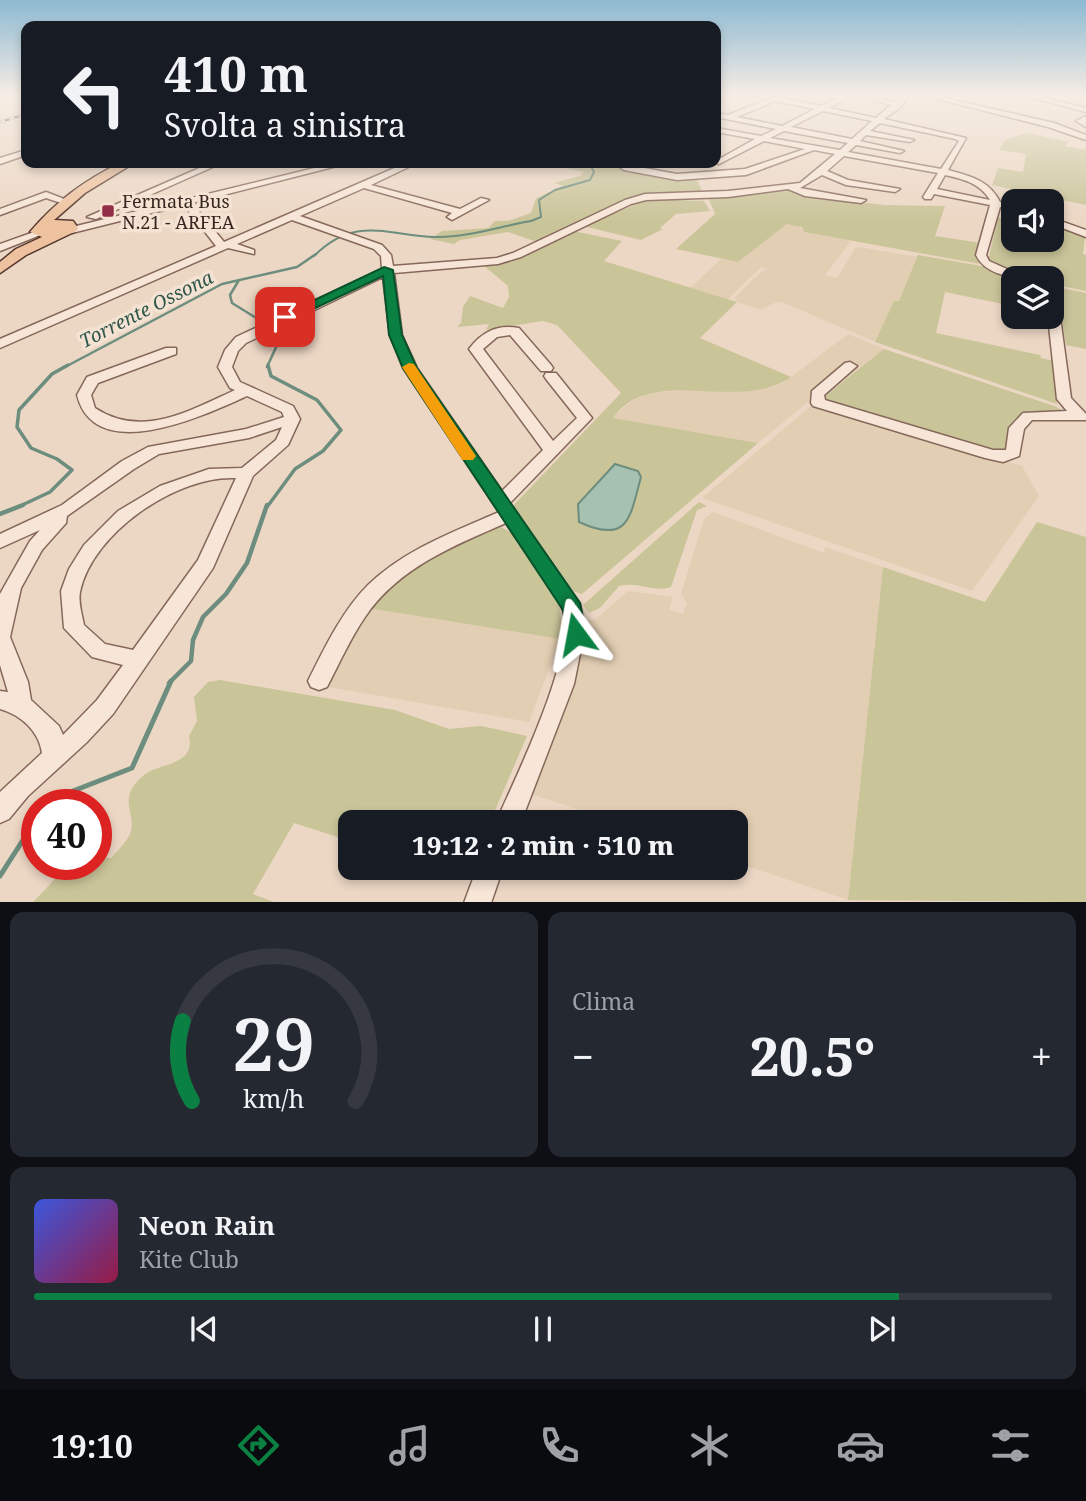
<!DOCTYPE html>
<html lang="it">
<meta charset="utf-8">
<style>
body{margin:0;font-family:"Noto Serif",serif;background:#242831;color:#f1f3f6;height:100vh;display:flex;flex-direction:column;font-size:26px;white-space:nowrap}
*{box-sizing:border-box;margin:0}
p{font-size:23px;color:#9ea1a6}
.icon{flex:none;width:38px;height:38px;fill:none;stroke:currentColor;stroke-width:2;stroke-linecap:round;stroke-linejoin:round}
.map{position:relative;height:902px;overflow:hidden}
.sheet{display:flex;flex-direction:column;gap:10px;padding:10px;background:#0d0f14;flex:1}
.sheet>*{flex:none}
.top-card{position:absolute;left:21px;top:21px;width:700px;height:147px;border-radius:14px;box-shadow:0 4px 10px #0003;background:#171b24;color:#f1f3f6;overflow:hidden}
.tools{position:absolute;left:1001px;top:189px;display:grid;gap:14px}
.tools a{display:grid;place-items:center;width:63px;height:63px;border-radius:14px;background:#171b24;box-shadow:0 4px 10px #0003;font-size:35px}
.speed{position:absolute;left:21px;top:789px;display:flex;gap:14px;font-size:35px;font-weight:700;text-align:center}
.speed>*{display:grid;place-content:center;width:91px;height:91px;border-radius:50%;background:#171b24;box-shadow:0 4px 10px #0003;line-height:1}
.speed .limit{border:10px solid #d22;background:#fff;color:#111}
.pin{position:absolute;display:grid;place-items:center;width:60px;height:60px;color:#fff;margin:-30px;border-radius:14px;box-shadow:0 4px 10px #0006}
.me{position:absolute;width:77px;margin:-38px;rotate:347deg;stroke-linejoin:round;filter:drop-shadow(0 0 5px #0008)}
.turn{display:flex;align-items:center;gap:24px;height:147px;padding:0 28px;font-size:32px}
.turn .icon{width:91px;height:91px;stroke-width:2.5}
.turn b{display:block;font-size:49px;line-height:60px}
.big{font-size:52px;font-weight:800;line-height:1.1}
.sheet .card{flex:1;display:flex;flex-direction:column;justify-content:center;gap:10px;min-width:0;padding:0 24px;border-radius:14px;background:#242831}
.sheet .dial{align-items:center;gap:0}
.dial svg{height:182px;overflow:visible;fill:none;stroke:#363941;stroke-width:7;stroke-linecap:round;text-anchor:middle}
.dial text{fill:#f1f3f6;stroke:none}
.song{display:flex;align-items:center;gap:21px}
.cover{width:84px;height:84px;border-radius:10px;background:linear-gradient(135deg,hsl(230 70% 55%),hsl(340 70% 35%))}
.played{height:7px;border-radius:4px;background:linear-gradient(90deg,#0b8043 85%,#363941 85%)}
.keys{display:flex;justify-content:space-around;direction:ltr}
.heat{display:flex;justify-content:space-between;align-items:center;font-size:38px;direction:ltr}
.sheet .tiles{flex:1;display:grid;gap:10px;grid-template-columns:1fr 1fr}
.card:last-child{grid-column:span 2}
.trip{position:absolute;left:338px;top:810px;width:410px;height:70px;border-radius:14px;background:#171b24;box-shadow:0 4px 10px #0003;font-weight:800;line-height:70px;text-align:center}
.menu{display:flex;height:112px;justify-content:space-around;align-items:center;background:#090b0e;color:#9ea1a6}
.menu .icon{width:49px;height:49px}
.menu .on{color:#0b8043}
.menu b{font-size:32px;color:#f1f3f6}
.map>svg:first-child{display:block}
.farmland{fill:#e2ceb2}
.green{fill:#cac499}
.water{fill:#a6c0b2;stroke:#6d8d7e;stroke-width:2}
.lines{fill:none;stroke-linecap:round;stroke-linejoin:round}
.stream-far4{stroke:#6d8d7e;stroke-width:2}
.stream-far3{stroke:#6d8d7e;stroke-width:2.5}
.stream-far2{stroke:#6d8d7e;stroke-width:3.5}
.stream-far1{stroke:#6d8d7e;stroke-width:4.5}
.stream{stroke:#6d8d7e;stroke-width:5}
.minor-casing{stroke:#86685b;stroke-width:3}
.major-casing{stroke:#54382f;stroke-width:3}
.minor{fill:#f7e6d7;fill-rule:evenodd}
.major{fill:#eec29e;fill-rule:evenodd}
.rail-casing{stroke:#37251f;stroke-width:2.5}
.rail{stroke:#f4e3d3;stroke-width:2;stroke-dasharray:5;stroke-linecap:butt}
.route{fill:#0b8043;stroke:#07532c;stroke-width:2}
.slow{fill:#f59e0b}
.poi-dot{fill:#932e47;stroke:#f4e3d3;stroke-width:2.5}
.labels{text-anchor:middle;dominant-baseline:central;stroke-width:7;stroke-linejoin:round;paint-order:stroke}
.far-poi-label{font-size:18px;fill:#37251f;stroke:#f4e3d3;text-anchor:start}
.far-water-label{font-size:19px;font-style:italic;fill:#2f564a;stroke:#f4e3d3}
</style>
<div class="map">
<svg width="1086" height="903" viewBox="0 0 1086 903">
<rect width="100%" height="100%" fill="#ecd7c4"/>
<!-- farmland -->
<path class="farmland" d="M 787,224 L 797,224 L 804,232 L 851,241 L 825,275 L 837,278 L 855,248 L 859,247 L 918,257 L 899,301 L 894,301 L 875,342 L 782,302 L 774,303 L 761,310 L 737,302 L 735,297 L 761,272 L 768,269 L 765,268 L 761,267 L 728,299 L 690,288 L 721,259 L 738,262 Z
M 848,334 L 884,349 L 827,393 L 818,389 L 813,398 L 758,443 L 612,418 L 633,400 L 652,392 L 770,388 L 783,383 Z
M 812,405 L 1022,466 L 1039,496 L 972,591 L 702,498 Z
M 713,512 L 824,553 L 825,547 L 883,567 L 848,900 L 735,862 L 735,822 L 616,822 L 528,793 L 578,661 L 587,621 L 596,619 L 628,591 L 673,597 L 669,610 L 683,614 L 687,603 L 681,594 L 704,519 Z
M 368,608 L 560,639 L 529,722 L 323,686 Z"/>
<!-- green -->
<path class="green" d="M 1026,133 L 1069,142 L 1065,146 L 1086,150 L 1086,205 L 992,185 L 998,168 L 1023,172 L 1026,154 L 999,150 L 1005,140 Z
M 544,163 L 606,163 L 672,180 L 696,177 L 703,194 C 630,192 599,209 537,242 L 508,232 L 460,240 L 454,244 L 430,239 L 442,231 L 488,228 L 495,221 L 508,221 L 531,213 L 536,198 L 563,186 L 554,183 L 580,176 L 583,172 Z
M 789,190 L 805,195 L 885,205 L 945,206 L 935,236 L 981,243 L 977,255 L 980,264 L 804,232 L 802,227 L 787,224 L 738,262 L 676,249 L 715,214 L 708,197 Z
M 649,199 L 704,201 L 710,211 L 676,214 L 660,228 L 663,229 L 641,240 L 583,226 Z
M 998,217 L 1013,222 L 1013,240 L 1052,240 L 1052,231 L 1062,226 L 1085,236 L 1083,254 L 1086,255 L 1086,291 L 1052,284 L 1052,278 L 1026,278 L 988,261 Z
M 573,231 L 622,241 L 604,261 L 737,302 L 700,338 L 791,377 C 739,414 651,363 613,418 L 758,443 L 582,594 L 573,591 L 510,509 L 621,393 L 557,325 L 543,321 L 486,330 L 489,324 L 457,327 L 461,323 L 463,307 L 470,296 L 503,308 L 509,297 L 508,286 L 483,265 L 519,257 Z
M 918,255 L 987,267 L 1017,278 L 1013,278 L 1013,306 L 945,292 L 936,333 L 1040,355 L 1041,358 L 1058,362 L 1057,404 L 875,342 L 894,301 L 899,301 Z
M 1052,286 L 1086,293 L 1086,349 L 1066,345 L 1058,297 Z
M 884,349 L 1057,407 L 1063,412 C 1022,410 1018,414 1005,454 L 820,400 Z
M 699,502 L 707,506 L 697,510 L 671,587 C 655,593 637,581 619,586 L 600,608 L 589,613 L 583,605 Z
M 1037,522 L 1086,537 L 1086,902 L 848,900 L 883,567 L 985,602 Z
M 496,526 C 519,528 555,584 559,606 C 562,617 561,628 560,639 L 368,608 L 401,571 Z
M 220,680 L 395,710 L 449,729 L 481,726 L 527,736 L 490,822 L 350,822 L 350,841 L 294,823 L 253,894 L 274,902 L 33,902 C 59,878 58,864 96,864 L 96,857 L 111,858 C 118,850 128,841 131,831 C 136,812 116,798 144,775 C 158,763 196,766 189,736 L 197,721 L 194,697 L 208,682 Z"/>
<!-- water -->
<path class="water" d="M 615,464 L 638,471 L 641,477 C 630,517 629,545 579,522 L 578,504 Z"/>
<g class="lines">
<!-- stream-far4 -->
<path class="stream-far4" d="M 314,256 C 355,215 386,235 435,237 C 466,238 501,226 531,221 L 541,217 L 539,200 L 555,190 L 590,180 L 594,172 L 589,163"/>
<!-- stream-far3 -->
<path class="stream-far3" d="M 239,280 L 230,295 L 232,303 L 274,329 L 278,343 L 267,367
M 65,367 L 222,284 L 297,267 L 316,254"/>
<!-- stream-far2 -->
<path class="stream-far2" d="M 18,507 L 50,492 L 72,470 L 57,459 L 31,448 L 17,427 L 19,410 L 52,374 L 68,365
M 267,507 L 295,469 L 323,451 L 341,430 L 317,400 L 271,376 L 268,365"/>
<!-- stream-far1 -->
<path class="stream-far1" d="M 0,514 L 23,505
M 169,683 L 191,661 L 193,640 L 203,617 L 226,594 L 247,563 L 267,505"/>
<!-- stream -->
<path class="stream" d="M 59,805 L 73,791 L 132,768 L 171,681
M 0,876 L 23,840 L 37,827"/>
<defs>
<path id="minor" d="M 777,96 L 785,96 L 782,98 L 821,106 L 842,96 L 850,96 L 829,108 L 876,118 L 891,105 L 861,96 L 894,102 L 901,96 L 908,96 L 901,107 L 884,119 L 966,138 L 948,170 C 970,176 989,180 1000,202 L 1013,204 L 1013,210 L 1000,207 L 986,255 L 989,261 L 1027,278 C 1009,278 984,273 976,255 L 990,205 L 934,194 L 931,199 L 925,199 L 923,197 L 938,173 L 844,156 L 827,171 L 848,180 L 900,189 L 895,192 L 846,185 L 822,175 L 800,188 L 866,200 L 861,203 L 805,196 L 788,189 L 728,197 L 646,200 L 631,204 L 521,257 L 498,264 L 394,273 L 402,335 L 417,368 L 502,491 L 543,450 L 469,349 C 482,332 497,324 519,328 L 551,365 L 553,368 L 551,371 L 541,371 L 510,335 L 497,337 L 483,349 L 553,441 L 577,418 L 546,379 L 544,376 L 546,373 L 556,373 L 592,418 L 510,503 L 580,604 L 585,629 L 574,684 L 521,822 L 496,822 C 514,781 580,647 562,608 C 550,583 522,548 506,523 C 453,546 398,568 365,617 C 350,639 339,664 327,687 L 319,690 L 311,687 L 308,681 C 324,649 342,611 368,585 C 404,550 453,532 499,512 L 403,368 L 390,335 L 383,277 L 246,343 L 238,351 L 232,367 L 240,382 L 293,406 L 300,419 L 288,445 L 253,476 L 213,568 L 113,714 L 87,742 L 28,796 L 9,819 L 0,823 L 0,792 L 42,753 C 39,731 21,715 0,709 L 0,691 L 8,692 L 0,665 L 0,594 L 30,541 L 40,530 L 0,548 L 0,534 L 62,505 L 122,461 L 148,447 L 246,429 L 284,417 L 282,412 L 247,396 C 205,415 95,467 77,395 L 87,377 L 166,348 L 176,348 L 176,354 L 98,383 L 91,395 L 95,408 C 142,439 189,411 235,390 L 230,388 L 218,367 L 225,350 L 236,337 L 382,269 L 381,256 L 374,249 L 292,220 L 237,244 L 254,250 L 254,254 L 228,248 L 0,348 L 0,339 L 216,246 L 184,205 L 68,234 L 64,233 L 64,229 L 335,163 L 349,163 L 192,203 L 224,242 L 406,163 L 417,163 L 371,185 L 460,209 L 481,198 L 489,200 L 452,220 L 447,217 L 452,213 L 364,188 L 300,216 L 382,245 L 391,255 L 393,266 L 497,258 L 513,253 L 625,200 L 645,194 L 728,191 L 800,183 L 835,154 L 814,150 L 746,175 L 677,180 L 624,170 L 617,165 L 629,163 L 628,165 L 677,174 L 745,169 L 805,149 L 764,141 L 719,164 L 712,163 L 755,139 L 716,132 L 716,128 L 761,136 L 776,129 L 716,117 L 716,113 L 728,115 ZM 775,101 L 815,109 L 782,126 L 737,117 ZM 823,111 L 872,121 L 852,139 L 791,127 ZM 880,123 L 955,139 L 959,141 L 941,169 L 848,152 L 856,145 L 900,153 L 904,151 L 860,141 L 866,135 L 910,142 L 914,140 L 870,131 ZM 784,131 L 848,143 L 840,150 L 770,138 ZM 945,175 C 963,179 980,183 990,200 L 937,189 ZM 282,427 L 276,440 L 242,468 L 209,469 L 160,486 L 118,511 L 84,545 L 69,569 L 61,591 L 64,628 L 92,657 L 123,665 L 97,700 L 63,735 L 59,726 L 31,700 L 28,682 L 10,637 L 21,588 L 42,550 L 66,523 L 67,516 L 134,469 L 159,454 L 249,438 ZM 236,478 L 198,560 L 133,650 L 105,644 L 84,625 C 82,614 78,603 80,592 C 92,533 177,475 236,478 Z
M 926,96 L 936,96 L 1054,123 L 1086,135 L 1086,140 L 1048,127 Z
M 1026,96 L 1036,96 L 1086,108 L 1086,112 Z
M 1086,116 L 1086,127 L 1076,121 Z
M 26,150 L 26,155 L 0,164 L 0,158 Z
M 211,163 L 222,163 L 96,219 L 87,217 Z
M 46,192 L 72,202 L 67,205 L 46,198 L 0,215 L 0,209 Z
M 1052,218 L 1086,230 L 1086,237 L 1052,224 Z
M 34,232 L 43,234 L 0,251 L 0,244 Z
M 1052,298 L 1058,302 L 1071,398 L 1086,414 L 1086,420 L 1032,420 L 1024,429 L 1019,456 L 1003,462 L 985,458 L 813,406 L 811,403 L 812,391 L 845,363 L 850,362 L 857,366 L 824,395 L 825,400 L 993,450 L 1006,450 L 1009,428 L 1023,413 L 1067,411 L 1057,399 L 1048,317 L 1052,317 Z
M 477,868 L 503,868 L 491,903 L 464,903 Z"/>
<path id="major" d="M 120,163 L 134,163 L 85,193 L 54,220 L 73,221 L 78,228 L 76,231 L 26,255 L 0,273 L 0,262 L 16,249 L 42,237 L 30,232 C 56,202 83,181 120,163 Z"/>
</defs>
<!-- minor casing -->
<use href="#minor" class="minor-casing"/>
<!-- major casing -->
<use href="#major" class="major-casing"/>
<!-- minor -->
<use href="#minor" class="minor"/>
<!-- major -->
<use href="#major" class="major"/>
<defs>
<path id="rail" d="M 0,122 L 26,114"/>
</defs>
<!-- rail casing -->
<use href="#rail" class="rail-casing"/>
<!-- rail -->
<use href="#rail" class="rail"/>
</g>
<!-- sky -->
<linearGradient id="sky" x2="0" y2="1"><stop stop-color="#8db9d2"/><stop offset="0.43" stop-color="#f6ede4"/><stop offset="1" stop-color="#f6ede4" stop-opacity="0"/></linearGradient>
<rect width="1086" height="222" fill="url(#sky)"/>
<!-- route -->
<path class="route" d="M 384,267 L 393,270 L 402,335 L 417,368 L 580,603 L 586,634 L 583,640 L 568,640 L 563,610 L 403,368 L 389,335 L 383,276 L 290,320 L 279,317 Z"/>
<!-- slow -->
<path class="slow" d="M 409,363 L 414,364 L 476,456 L 473,460 L 462,460 L 460,456 L 402,367 Z"/>
<!-- markers -->
<rect class="poi-dot" x="101" y="204" width="14" height="14" rx="3.5"/>
<g class="labels">
<!-- far-poi labels -->
<g class="far-poi-label">
<text x="122" y="201">Fermata Bus<tspan x="122" dy="21">N.21 - ARFEA</tspan></text>
</g>
<!-- far-water labels -->
<g class="far-water-label">
<text transform="translate(146 309) rotate(-27)">Torrente Ossona</text>
</g>
</g>
</svg>
<div class="tools">
<a><svg class="icon" aria-label="sound" viewBox="0 0 24 24"><path d="M4 9h4l5-4v14l-5-4H4zM17 9q2 3 0 6"/></svg></a>
<a><svg class="icon" aria-label="layers" viewBox="0 0 24 24"><path d="M12 4l9 5-9 5-9-5zM3 14l9 5 9-5"/></svg></a>
</div>
<div class="speed"><div class="limit">40</div></div>
<div class="pin" style="left:285px;top:317px;background:#d93025"><svg class="icon" aria-label="arrive" viewBox="0 0 24 24"><path d="M6 21V4h12l-3 4 3 4H6"/></svg></div>
<svg class="me" style="left:576px;top:634px" viewBox="-20 -20 40 40"><path d="M0-17L14 15 0 8-14 15z" fill="#0b8043" stroke="#fff" stroke-width="4"/></svg>
<div class="trip">19:12 · 2 min · 510 m</div>
<div class="top-card">
<div class="turn"><svg class="icon" aria-label="left" viewBox="0 0 24 24"><path d="M17 20v-9H6M10 6l-5 5 5 5"/></svg><div><b>410 m</b>Svolta a sinistra</div></div>
</div>
</div>
<section class="sheet">
<div class="tiles">
<div class="card dial"><svg viewBox="0 0 100 80">
<path d="M14 69A42 42 0 1 1 86 69"/>
<path d="M14 69A42 42 0 0 1 10 34" stroke="#0b8043"/>
<text x="50" y="56" font-size="32" font-weight="700">29</text>
<text x="50" y="72" font-size="11">km/h</text>
</svg></div>
<div class="card"><p>Clima</p>
<div class="heat"><a>−</a><b class="big">20.5°</b><a>+</a></div>
</div>
<div class="card">
<div class="song"><i class="cover"></i><div><b>Neon Rain</b><p>Kite Club</p></div></div>
<div class="played"></div>
<div class="keys"><svg class="icon" aria-label="previous" viewBox="0 0 24 24"><path d="M18 5L8 12l10 7zM5 5v14"/></svg><svg class="icon" aria-label="pause" viewBox="0 0 24 24"><path d="M8 5v14M16 5v14"/></svg><svg class="icon" aria-label="next" viewBox="0 0 24 24"><path d="M6 5l10 7-10 7zM19 5v14"/></svg></div>
</div>
</div>
</section>
<nav class="menu">
<b>19:10</b>
<svg class="icon on" aria-label="directions" viewBox="0 0 24 24"><path d="M12 3l9 9-9 9-9-9zM9 14v-3h6M13 9l2 2-2 2"/></svg>
<svg class="icon" aria-label="music" viewBox="0 0 24 24"><path d="M9 18V5l10-2v13"/><circle cx="6" cy="18" r="3"/><circle cx="16" cy="16" r="3"/></svg>
<svg class="icon" aria-label="phone" viewBox="0 0 24 24"><path d="M5 4h4l2 5-3 2q2 4 5 5l2-3 5 2v4C11 20 4 13 5 4z"/></svg>
<svg class="icon" aria-label="climate" viewBox="0 0 24 24"><path d="M12 3v18M4 7l16 10M4 17L20 7"/></svg>
<svg class="icon" aria-label="car" viewBox="0 0 24 24"><path d="M5 17H2v-5l4-1 3-4h7l3 4 3 1v5h-3M9 17h6M6 11h13"/><circle cx="7" cy="17" r="2"/><circle cx="17" cy="17" r="2"/></svg>
<svg class="icon" aria-label="filters" viewBox="0 0 24 24"><path d="M4 7h16M4 17h16"/><circle cx="9" cy="7" r="2"/><circle cx="15" cy="17" r="2"/></svg>
</nav>
